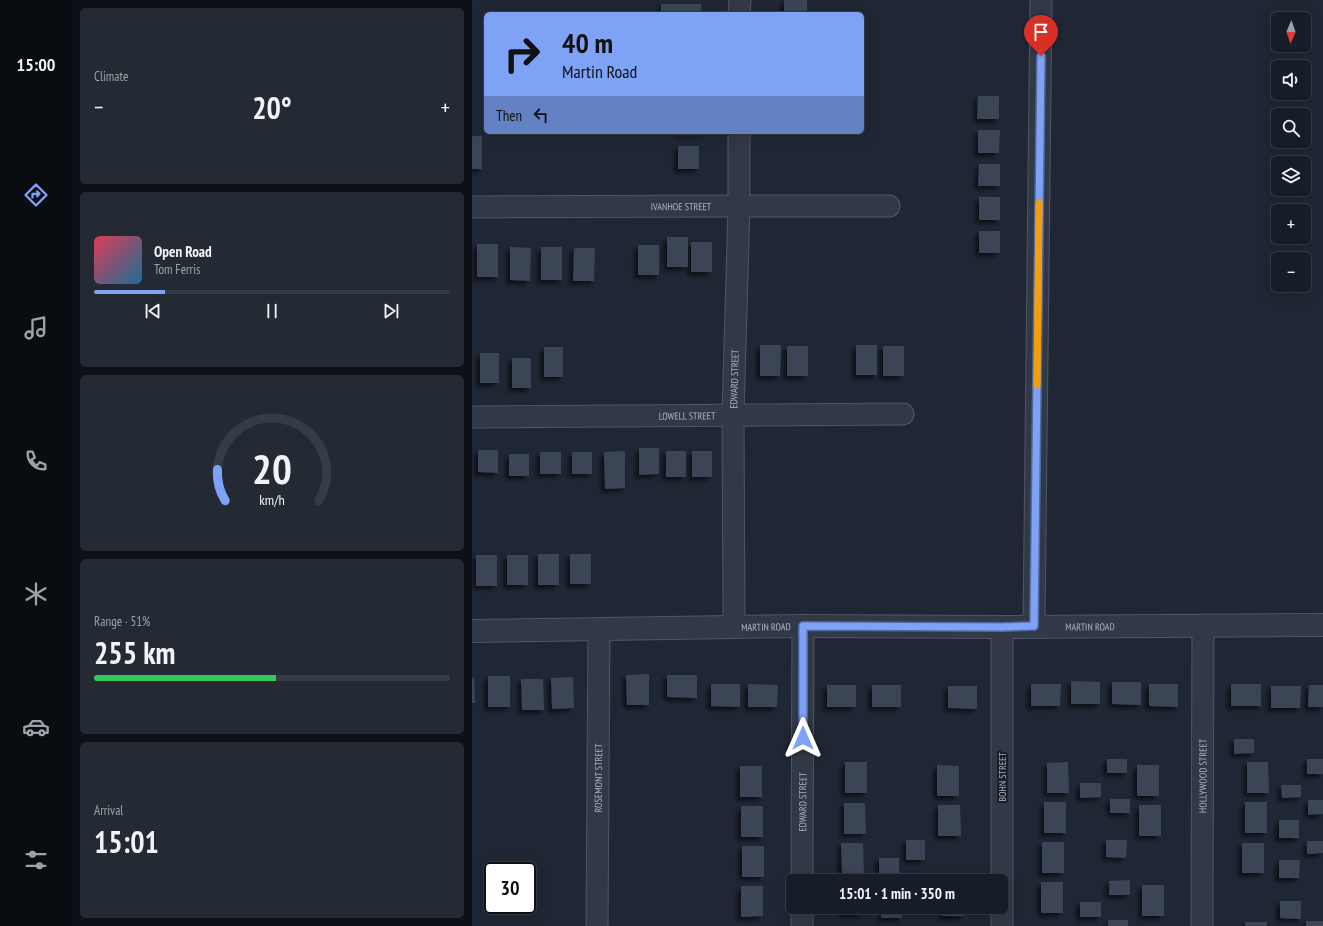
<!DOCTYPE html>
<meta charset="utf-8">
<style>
body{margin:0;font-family:"PT Sans Narrow",sans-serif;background:#242a34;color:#f1f3f6;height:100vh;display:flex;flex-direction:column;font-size:15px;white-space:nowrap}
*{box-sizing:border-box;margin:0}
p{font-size:13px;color:#9ea2a8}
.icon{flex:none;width:22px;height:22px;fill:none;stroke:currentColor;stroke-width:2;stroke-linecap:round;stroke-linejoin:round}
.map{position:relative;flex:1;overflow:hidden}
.drawer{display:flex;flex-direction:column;gap:8px;padding:8px;background:#0d1016;width:400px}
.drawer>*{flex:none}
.banner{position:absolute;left:12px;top:12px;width:380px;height:122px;border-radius:6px;box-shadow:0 4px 16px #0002,0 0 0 1px #363b45;background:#7ea2f6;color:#111;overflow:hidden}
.needle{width:26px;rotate:182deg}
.controls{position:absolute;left:799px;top:12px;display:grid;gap:8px}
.controls a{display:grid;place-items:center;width:40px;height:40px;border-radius:6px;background:#171d28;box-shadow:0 4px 16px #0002,0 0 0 1px #363b45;font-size:20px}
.speed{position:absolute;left:12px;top:862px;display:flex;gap:8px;font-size:20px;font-weight:700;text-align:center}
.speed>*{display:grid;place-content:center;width:52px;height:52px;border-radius:50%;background:#171d28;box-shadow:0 4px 16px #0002,0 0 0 1px #363b45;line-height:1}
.speed .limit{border:2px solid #111;border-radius:6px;background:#fff;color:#111}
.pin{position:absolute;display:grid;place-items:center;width:34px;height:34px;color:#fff;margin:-41px -17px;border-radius:50% 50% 50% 0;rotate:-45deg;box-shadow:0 0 4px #0007}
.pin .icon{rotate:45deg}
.me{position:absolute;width:44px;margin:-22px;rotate:0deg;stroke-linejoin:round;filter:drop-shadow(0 0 3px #0008)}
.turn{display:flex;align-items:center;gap:14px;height:84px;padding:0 12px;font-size:18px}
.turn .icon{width:52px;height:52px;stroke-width:2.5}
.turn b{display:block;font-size:28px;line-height:34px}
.then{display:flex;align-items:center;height:38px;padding:0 12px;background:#0003;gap:8px;font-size:15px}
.big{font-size:30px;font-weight:700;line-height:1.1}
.drawer .widget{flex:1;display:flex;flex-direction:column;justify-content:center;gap:6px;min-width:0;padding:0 14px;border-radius:6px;background:#242a34}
.drawer .dial{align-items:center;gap:0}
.dial svg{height:104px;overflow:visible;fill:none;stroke:#363b45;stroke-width:7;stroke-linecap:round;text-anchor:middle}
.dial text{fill:#f1f3f6;stroke:none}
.song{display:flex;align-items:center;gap:12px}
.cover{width:48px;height:48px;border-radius:6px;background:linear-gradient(135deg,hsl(350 70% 55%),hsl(200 70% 35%))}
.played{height:4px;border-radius:2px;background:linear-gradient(90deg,#7ea2f6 20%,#363b45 20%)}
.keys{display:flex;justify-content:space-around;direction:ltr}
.heat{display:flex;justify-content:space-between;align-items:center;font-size:22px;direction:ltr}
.charge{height:6px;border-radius:3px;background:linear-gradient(90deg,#34c759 51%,#363b45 0)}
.trip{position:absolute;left:314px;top:874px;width:222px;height:40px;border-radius:6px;background:#171d28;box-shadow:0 4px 16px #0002,0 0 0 1px #363b45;font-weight:700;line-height:40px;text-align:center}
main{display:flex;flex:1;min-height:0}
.dock{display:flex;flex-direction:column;width:72px;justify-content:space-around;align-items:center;background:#090c10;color:#9ea2a8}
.dock .icon{width:28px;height:28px}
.dock .active{color:#7ea2f6}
.dock b{font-size:18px;color:#f1f3f6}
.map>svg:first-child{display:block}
.building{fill:#3b4456;filter:url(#shadow)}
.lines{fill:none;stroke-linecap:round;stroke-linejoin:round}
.minor-casing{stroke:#505664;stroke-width:23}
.tertiary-casing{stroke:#505664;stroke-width:24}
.minor{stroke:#323946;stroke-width:21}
.tertiary{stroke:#323946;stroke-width:22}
.route-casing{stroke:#5269a0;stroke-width:10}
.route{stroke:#7ea2f6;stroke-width:7}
.slow{stroke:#f59e0b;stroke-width:7}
.labels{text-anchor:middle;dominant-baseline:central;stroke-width:4;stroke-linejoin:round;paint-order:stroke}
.street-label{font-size:10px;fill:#acb3c3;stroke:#181e2a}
</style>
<main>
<nav class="dock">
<b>15:00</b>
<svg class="icon active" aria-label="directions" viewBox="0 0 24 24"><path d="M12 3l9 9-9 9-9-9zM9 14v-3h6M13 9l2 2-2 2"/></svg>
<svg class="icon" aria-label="music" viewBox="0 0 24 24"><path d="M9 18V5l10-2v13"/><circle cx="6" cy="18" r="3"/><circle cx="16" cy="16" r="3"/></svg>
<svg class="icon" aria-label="phone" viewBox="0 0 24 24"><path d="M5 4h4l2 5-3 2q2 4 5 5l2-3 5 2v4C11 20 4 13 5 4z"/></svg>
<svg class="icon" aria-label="climate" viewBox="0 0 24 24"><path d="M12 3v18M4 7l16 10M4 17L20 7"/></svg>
<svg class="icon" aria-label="car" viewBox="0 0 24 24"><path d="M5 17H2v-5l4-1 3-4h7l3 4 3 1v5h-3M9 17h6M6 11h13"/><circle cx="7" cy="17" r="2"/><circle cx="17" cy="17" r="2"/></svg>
<svg class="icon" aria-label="filters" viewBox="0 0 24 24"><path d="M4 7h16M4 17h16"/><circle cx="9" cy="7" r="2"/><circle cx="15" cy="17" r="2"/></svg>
</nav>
<section class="drawer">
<div class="widget"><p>Climate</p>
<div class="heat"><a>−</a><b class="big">20°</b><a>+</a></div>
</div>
<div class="widget">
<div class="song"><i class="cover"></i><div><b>Open Road</b><p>Tom Ferris</p></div></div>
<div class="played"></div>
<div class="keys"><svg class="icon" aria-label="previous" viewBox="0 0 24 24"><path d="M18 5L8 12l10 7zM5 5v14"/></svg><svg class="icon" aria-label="pause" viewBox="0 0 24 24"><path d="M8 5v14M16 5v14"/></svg><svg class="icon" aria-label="next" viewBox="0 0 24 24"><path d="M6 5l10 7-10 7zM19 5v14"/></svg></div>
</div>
<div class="widget dial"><svg viewBox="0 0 100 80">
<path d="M14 69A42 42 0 1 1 86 69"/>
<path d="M14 69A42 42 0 0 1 8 45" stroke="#7ea2f6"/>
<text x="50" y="56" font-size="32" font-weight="700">20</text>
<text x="50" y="72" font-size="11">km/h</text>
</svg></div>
<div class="widget"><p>Range · 51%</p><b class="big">255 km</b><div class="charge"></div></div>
<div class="widget"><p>Arrival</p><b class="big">15:01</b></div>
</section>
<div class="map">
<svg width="851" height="926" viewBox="0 0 851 926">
<defs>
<filter id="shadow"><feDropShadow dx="-3.5" dy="3.5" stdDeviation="2" flood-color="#0009"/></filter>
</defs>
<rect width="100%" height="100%" fill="#1f2735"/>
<!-- building -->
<path class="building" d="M 312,0 L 335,0 L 335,14 L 312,14 Z
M 189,4 L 229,4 L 229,14 L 189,14 Z
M 506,96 L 527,96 L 527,119 L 505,119 Z
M 506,130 L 528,130 L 527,153 L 506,153 Z
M 206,132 L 228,132 L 228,134 L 206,134 Z
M 0,136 L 10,136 L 10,169 L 0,169 Z
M 206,146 L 227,146 L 227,169 L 206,169 Z
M 507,164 L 528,164 L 528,186 L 506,186 Z
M 507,197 L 528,197 L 528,220 L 507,220 Z
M 507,231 L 528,231 L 528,253 L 507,253 Z
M 195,237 L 216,237 L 216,267 L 195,267 Z
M 219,242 L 240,242 L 240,272 L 219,272 Z
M 5,244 L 26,244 L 26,277 L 5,277 Z
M 166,245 L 187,245 L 187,275 L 166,275 Z
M 38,247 L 59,248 L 58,281 L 38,280 Z
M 69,247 L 90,247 L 90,280 L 69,280 Z
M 102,248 L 123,248 L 122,281 L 101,281 Z
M 288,345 L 309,345 L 308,376 L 288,376 Z
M 384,345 L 405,345 L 405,375 L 384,375 Z
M 315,346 L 336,346 L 336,376 L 315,376 Z
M 411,346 L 432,346 L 432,376 L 411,376 Z
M 72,347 L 91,347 L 91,377 L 72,377 Z
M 8,353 L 27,353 L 27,383 L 8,383 Z
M 40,358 L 59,358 L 59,388 L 40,388 Z
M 167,448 L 187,448 L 187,474 L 167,475 Z
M 6,450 L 26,450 L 26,473 L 6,472 Z
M 153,451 L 153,488 L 133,489 L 132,452 Z
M 194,451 L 214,451 L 214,477 L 194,477 Z
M 220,451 L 240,451 L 240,477 L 220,477 Z
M 68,452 L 89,452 L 89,474 L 68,474 Z
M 100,452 L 120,452 L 120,474 L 100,474 Z
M 37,454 L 57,454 L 57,476 L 37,476 Z
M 66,554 L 87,554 L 87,585 L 66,585 Z
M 98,554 L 119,554 L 119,584 L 98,584 Z
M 4,555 L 25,555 L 25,586 L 4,586 Z
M 35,555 L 56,555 L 56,585 L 35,585 Z
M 177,674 L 177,705 L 155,705 L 154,675 Z
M 195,675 L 225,675 L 225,698 L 195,697 Z
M 16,676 L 38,676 L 38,707 L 16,707 Z
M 101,677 L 102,708 L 80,709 L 79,678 Z
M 0,678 L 2,678 L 3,703 L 0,703 Z
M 49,679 L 71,679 L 72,710 L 50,710 Z
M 599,681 L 628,682 L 628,704 L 599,704 Z
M 640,682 L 669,682 L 669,705 L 640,704 Z
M 239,684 L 268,684 L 268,707 L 239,706 Z
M 276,684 L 306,685 L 305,707 L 276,707 Z
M 559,684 L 589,684 L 588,706 L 559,706 Z
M 677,684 L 706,684 L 706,707 L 677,706 Z
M 759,684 L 789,684 L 789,706 L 759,706 Z
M 355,685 L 384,685 L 384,707 L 355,707 Z
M 400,685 L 429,685 L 429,707 L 400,707 Z
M 837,685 L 851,685 L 851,707 L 836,707 Z
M 476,686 L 505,686 L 505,709 L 476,708 Z
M 799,686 L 829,686 L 828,708 L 799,708 Z
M 762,739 L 782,739 L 782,753 L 762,754 Z
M 635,759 L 655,759 L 655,773 L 635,773 Z
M 835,759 L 851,759 L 851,774 L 835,774 Z
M 373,762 L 395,762 L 395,793 L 373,793 Z
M 596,762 L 597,793 L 575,793 L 575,763 Z
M 775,762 L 796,762 L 797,793 L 775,793 Z
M 465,765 L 487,766 L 487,796 L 465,796 Z
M 665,765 L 687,765 L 687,796 L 665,796 Z
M 268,766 L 290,766 L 290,797 L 268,797 Z
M 608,783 L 629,783 L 629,797 L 608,798 Z
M 809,785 L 829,785 L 829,797 L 810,798 Z
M 638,799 L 658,799 L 658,813 L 638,813 Z
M 836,800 L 851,800 L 851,814 L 836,815 Z
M 572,802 L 594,802 L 594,833 L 572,833 Z
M 773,802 L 795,802 L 795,833 L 773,833 Z
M 372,803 L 393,803 L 394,834 L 372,834 Z
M 466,805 L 488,805 L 489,836 L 466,836 Z
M 667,805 L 689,805 L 689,836 L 667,836 Z
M 269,806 L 291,806 L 291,837 L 269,837 Z
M 807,820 L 827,820 L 827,838 L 807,838 Z
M 434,840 L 453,840 L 453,860 L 434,860 Z
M 634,840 L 655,840 L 654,858 L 634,857 Z
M 835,841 L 851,841 L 851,853 L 835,854 Z
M 570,842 L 592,842 L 592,873 L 570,873 Z
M 369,843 L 391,843 L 392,873 L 370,874 Z
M 770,843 L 792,843 L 792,873 L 770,873 Z
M 270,846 L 292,846 L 292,877 L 270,877 Z
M 407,858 L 427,858 L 427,878 L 407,878 Z
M 807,860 L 828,860 L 827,878 L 807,878 Z
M 658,880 L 658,895 L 637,895 L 637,881 Z
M 569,882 L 591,882 L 591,913 L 569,913 Z
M 670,885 L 692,885 L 692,916 L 670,916 Z
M 269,886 L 291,886 L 291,916 L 269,917 Z
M 808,901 L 829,901 L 829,919 L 808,918 Z
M 608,902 L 629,902 L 629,917 L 608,917 Z
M 370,907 L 392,907 L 392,914 L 370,914 Z
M 409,907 L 430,907 L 430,918 L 409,918 Z
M 470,907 L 492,907 L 492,916 L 470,916 Z
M 636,920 L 656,920 L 656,926 L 636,926 Z
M 834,921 L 851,921 L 851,926 L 834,926 Z
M 773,922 L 795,922 L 795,926 L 773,926 Z"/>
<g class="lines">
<defs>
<g id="minor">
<path d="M 267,14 L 268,0"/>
<path id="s1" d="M 0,207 L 267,206 L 417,206"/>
<path id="s2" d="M 0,417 L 431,414"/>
<path d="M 562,626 L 569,0"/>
<path id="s3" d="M 262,627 L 261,415 L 267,206 L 267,132"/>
<path id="s4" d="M 330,881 L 331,626"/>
<path id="s5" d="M 125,926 L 127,630"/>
<path d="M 330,926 L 330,907"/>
<path d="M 530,926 L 530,627"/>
<path id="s6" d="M 730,926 L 731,626"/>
</g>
<g id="tertiary">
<path id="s7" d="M 0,631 L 331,626 L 530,627 L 851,625"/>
</g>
</defs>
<!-- minor casing -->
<use href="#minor" class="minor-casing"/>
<!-- tertiary casing -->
<use href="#tertiary" class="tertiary-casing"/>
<!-- minor -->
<use href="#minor" class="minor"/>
<!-- tertiary -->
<use href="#tertiary" class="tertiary"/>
</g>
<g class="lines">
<defs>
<path id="route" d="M 331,738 L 331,626 L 530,627 L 562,626 L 569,56"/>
</defs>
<!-- route casing -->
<use href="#route" class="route-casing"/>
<!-- route -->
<use href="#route" class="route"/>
<!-- slow -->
<path class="slow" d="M 565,385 L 567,203"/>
</g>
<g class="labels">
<!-- street labels -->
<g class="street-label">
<text stroke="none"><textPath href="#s1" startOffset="209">IVANHOE STREET</textPath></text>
<text stroke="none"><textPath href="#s3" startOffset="248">EDWARD STREET</textPath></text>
<text stroke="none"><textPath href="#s2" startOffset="215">LOWELL STREET</textPath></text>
<text stroke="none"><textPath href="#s7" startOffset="618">MARTIN ROAD</textPath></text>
<text stroke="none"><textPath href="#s7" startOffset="294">MARTIN ROAD</textPath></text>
<text stroke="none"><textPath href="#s6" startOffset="150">HOLLYWOOD STREET</textPath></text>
<text transform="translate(530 777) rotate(-90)">BOHN STREET</text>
<text stroke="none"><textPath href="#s5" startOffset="148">ROSEMONT STREET</textPath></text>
<text stroke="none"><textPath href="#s4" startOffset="79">EDWARD STREET</textPath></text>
</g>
</g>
</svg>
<div class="controls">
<a><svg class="needle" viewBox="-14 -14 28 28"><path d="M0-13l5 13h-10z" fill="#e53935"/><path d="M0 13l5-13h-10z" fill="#9ea2a8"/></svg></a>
<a><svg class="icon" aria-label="sound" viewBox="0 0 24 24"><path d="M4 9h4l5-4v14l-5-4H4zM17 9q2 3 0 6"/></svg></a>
<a><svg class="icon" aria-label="search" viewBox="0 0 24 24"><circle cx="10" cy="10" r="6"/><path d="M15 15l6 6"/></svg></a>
<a><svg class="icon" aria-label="layers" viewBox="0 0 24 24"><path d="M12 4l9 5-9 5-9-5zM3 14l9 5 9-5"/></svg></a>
<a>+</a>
<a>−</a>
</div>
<div class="speed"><div class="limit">30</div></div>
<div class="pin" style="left:569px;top:56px;background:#d93025"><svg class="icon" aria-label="arrive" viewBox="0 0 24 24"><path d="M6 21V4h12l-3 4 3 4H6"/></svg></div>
<svg class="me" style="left:331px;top:738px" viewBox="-20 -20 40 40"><path d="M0-17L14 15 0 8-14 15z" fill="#7ea2f6" stroke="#fff" stroke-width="4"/></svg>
<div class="trip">15:01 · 1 min · 350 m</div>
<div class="banner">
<div class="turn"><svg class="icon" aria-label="right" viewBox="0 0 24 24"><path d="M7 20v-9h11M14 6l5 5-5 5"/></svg><div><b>40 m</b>Martin Road</div></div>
<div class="then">Then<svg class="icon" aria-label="left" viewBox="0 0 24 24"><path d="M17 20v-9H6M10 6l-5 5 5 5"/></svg></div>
</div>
</div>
</main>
